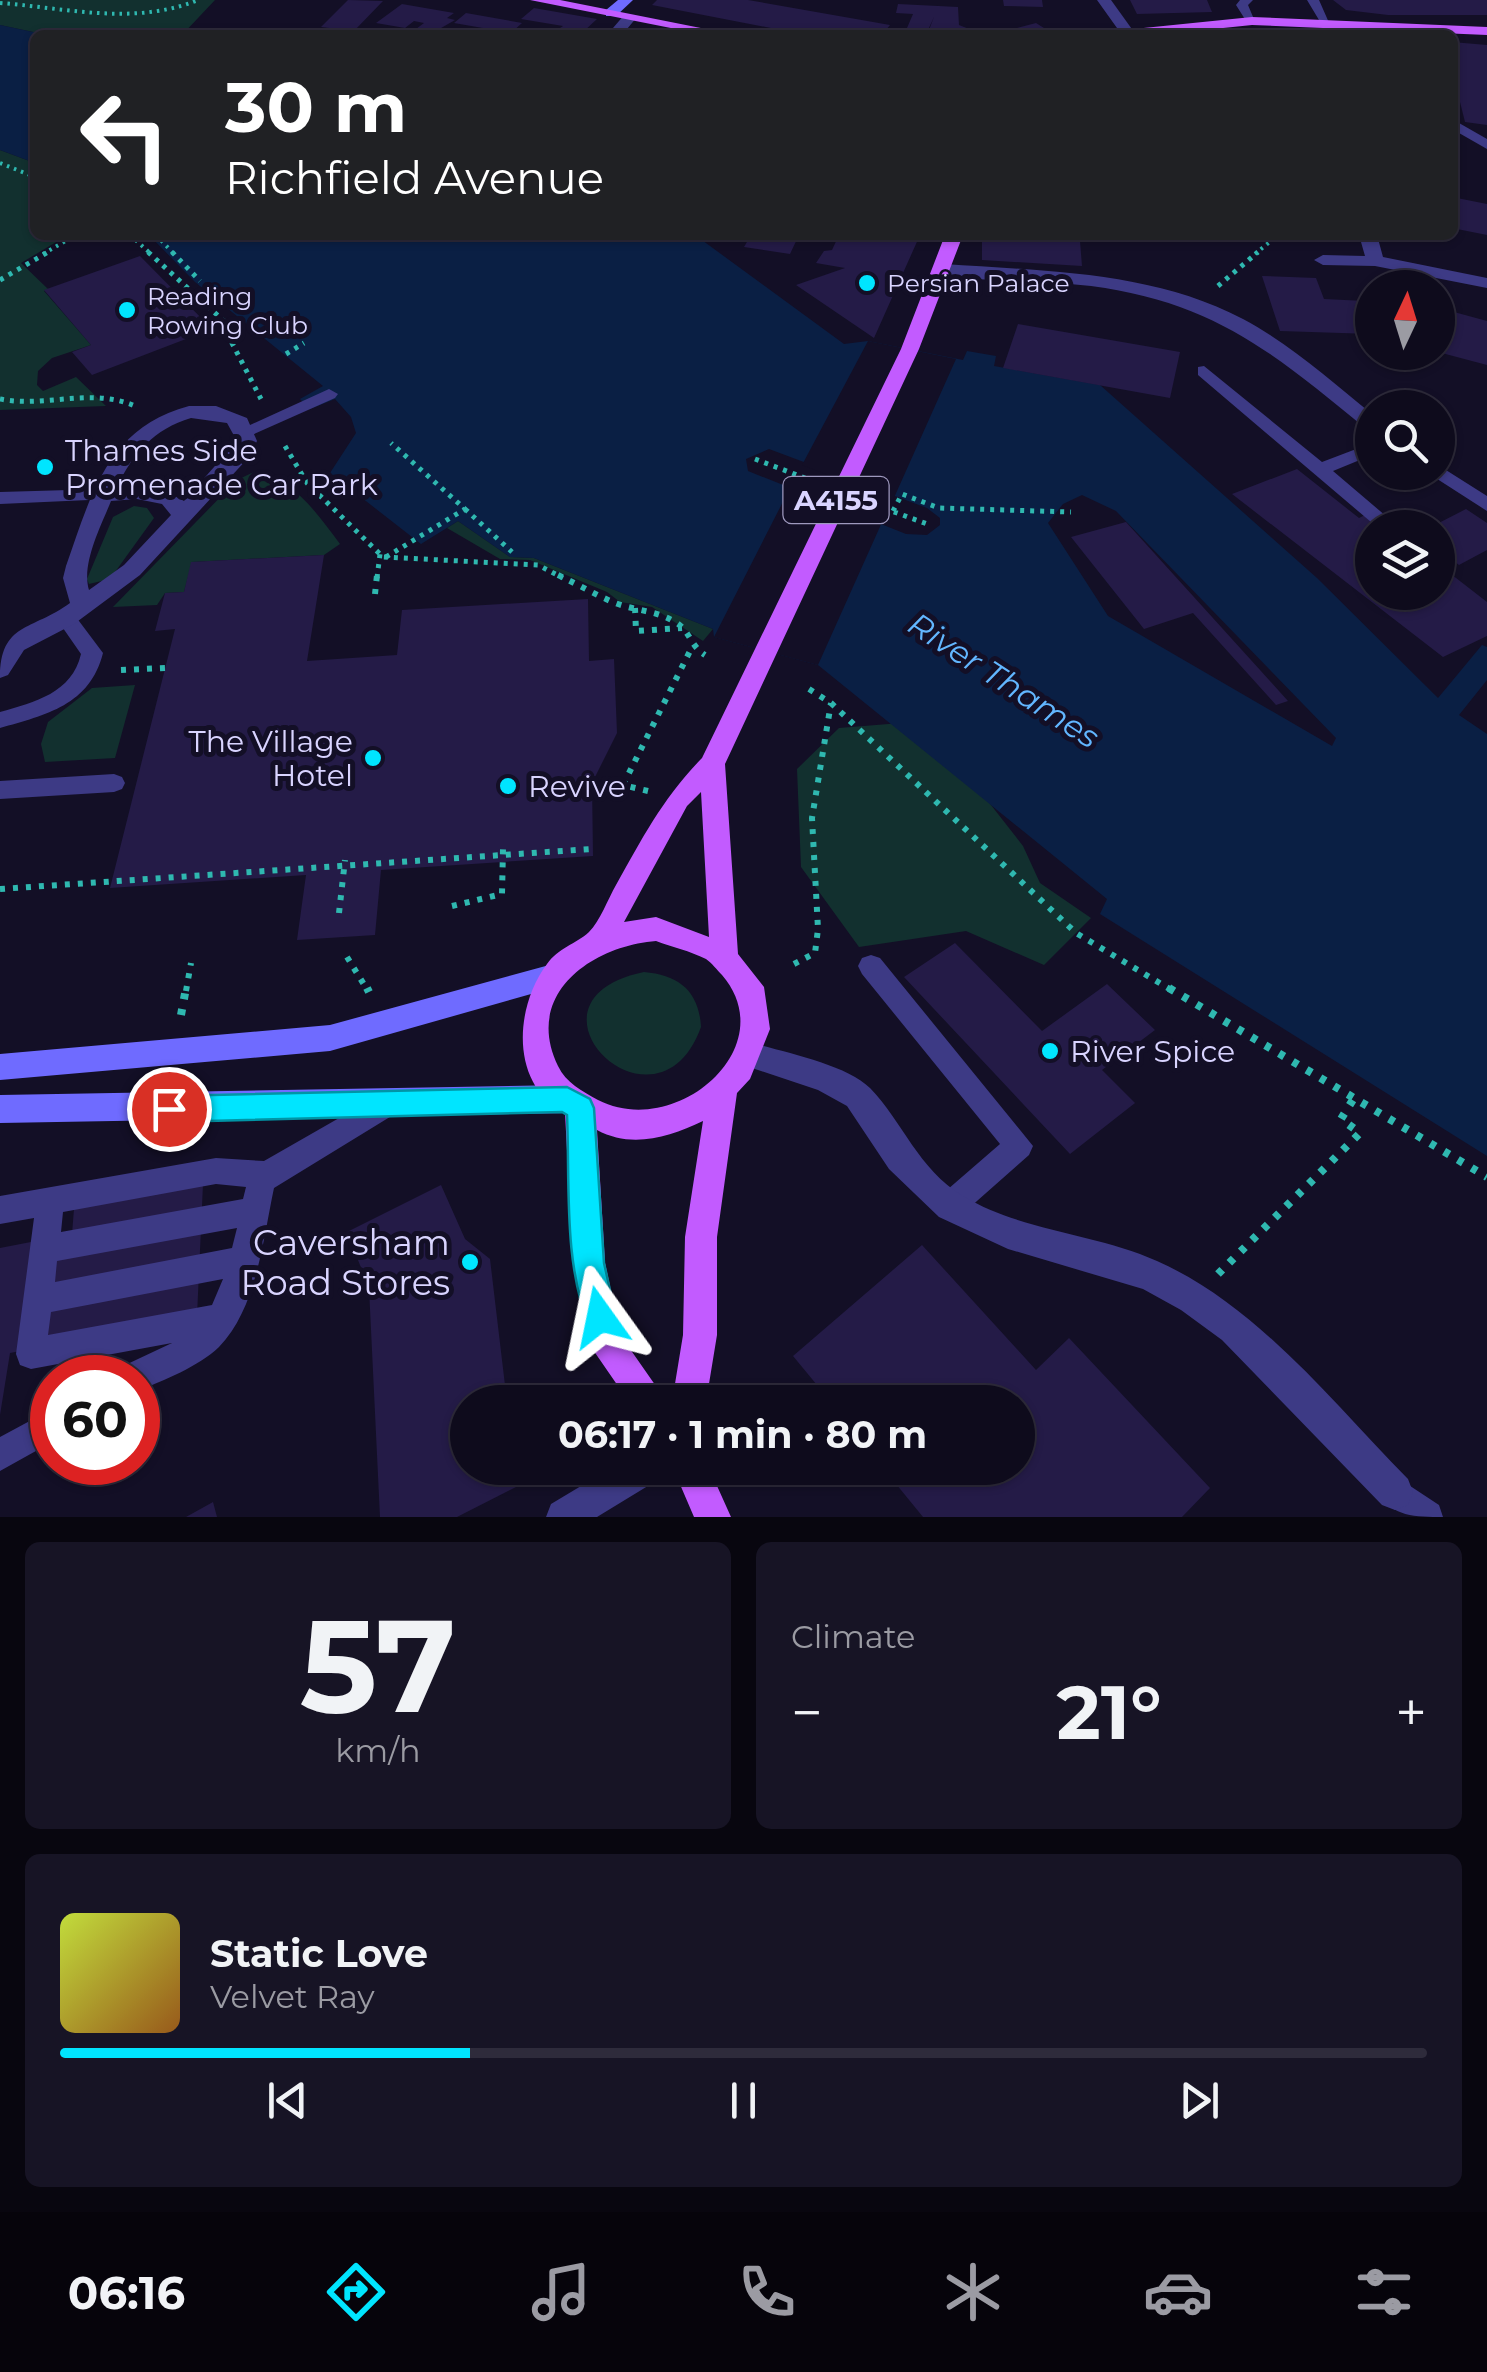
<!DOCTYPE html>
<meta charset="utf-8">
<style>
body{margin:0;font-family:Montserrat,sans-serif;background:#171425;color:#f1f3f6;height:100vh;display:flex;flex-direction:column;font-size:38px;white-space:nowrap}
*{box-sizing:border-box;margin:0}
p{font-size:32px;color:#9b9ba3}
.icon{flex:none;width:55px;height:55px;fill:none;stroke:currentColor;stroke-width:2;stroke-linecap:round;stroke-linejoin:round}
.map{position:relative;height:1517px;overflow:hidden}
.panel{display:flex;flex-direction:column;gap:25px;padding:25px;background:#08060f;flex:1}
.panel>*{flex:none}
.banner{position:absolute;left:30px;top:30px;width:1428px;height:210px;border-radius:15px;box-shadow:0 2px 8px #0004,0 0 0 2px #2e2b3b;background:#202124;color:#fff;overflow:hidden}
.needle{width:65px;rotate:4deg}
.tools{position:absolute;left:1355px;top:270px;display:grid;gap:20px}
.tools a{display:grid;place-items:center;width:100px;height:100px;border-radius:50%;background:#0e0b1c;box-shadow:0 2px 8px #0004,0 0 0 2px #2e2b3b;font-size:50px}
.speed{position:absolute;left:30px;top:1355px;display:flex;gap:20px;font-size:50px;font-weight:700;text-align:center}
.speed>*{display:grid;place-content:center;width:130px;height:130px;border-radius:50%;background:#0e0b1c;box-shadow:0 2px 8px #0004,0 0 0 2px #2e2b3b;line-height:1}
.speed .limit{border:15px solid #d22;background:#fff;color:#111}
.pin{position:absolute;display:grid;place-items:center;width:85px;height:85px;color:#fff;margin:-42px;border:5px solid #fff;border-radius:50%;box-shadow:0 2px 10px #0007}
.me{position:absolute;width:110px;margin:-55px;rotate:348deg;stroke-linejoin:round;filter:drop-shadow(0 0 8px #0008)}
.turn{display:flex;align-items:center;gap:35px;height:210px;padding:0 30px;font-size:45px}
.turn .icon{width:130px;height:130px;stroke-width:2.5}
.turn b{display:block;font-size:70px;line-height:85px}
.big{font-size:75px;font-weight:700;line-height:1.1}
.panel .tile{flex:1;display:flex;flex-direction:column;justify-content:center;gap:15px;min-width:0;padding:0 35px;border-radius:15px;background:#171425}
.panel .dial{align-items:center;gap:0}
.dial b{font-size:130px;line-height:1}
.song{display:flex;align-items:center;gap:30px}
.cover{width:120px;height:120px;border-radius:15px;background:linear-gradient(135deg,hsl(70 70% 55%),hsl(30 70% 35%))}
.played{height:10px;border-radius:5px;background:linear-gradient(90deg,#00e5ff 30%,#2e2b3b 30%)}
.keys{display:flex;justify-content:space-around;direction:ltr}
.heat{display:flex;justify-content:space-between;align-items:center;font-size:55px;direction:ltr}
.panel .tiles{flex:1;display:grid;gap:25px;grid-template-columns:1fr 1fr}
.tile:last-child{grid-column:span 2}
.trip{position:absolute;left:450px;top:1385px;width:585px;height:100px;border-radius:50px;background:#0e0b1c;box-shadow:0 2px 8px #0004,0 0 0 2px #2e2b3b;font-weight:700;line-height:100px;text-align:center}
.menu{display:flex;height:160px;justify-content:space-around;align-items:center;background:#06040b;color:#9b9ba3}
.menu .icon{width:70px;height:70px}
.menu .active{color:#00e5ff}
.menu b{font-size:45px;color:#f1f3f6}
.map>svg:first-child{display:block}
.green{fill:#12302f}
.water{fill:#0a1f44;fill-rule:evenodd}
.pier{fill:#130f26}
.building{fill:#241b47}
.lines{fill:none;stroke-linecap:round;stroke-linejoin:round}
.path-far3{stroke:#2fb8b0;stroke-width:4;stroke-dasharray:2.5 5;stroke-linecap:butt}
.path-far2{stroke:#2fb8b0;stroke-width:5;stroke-dasharray:4 6;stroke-linecap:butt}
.path-far1{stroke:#2fb8b0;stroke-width:6;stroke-dasharray:5 8;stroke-linecap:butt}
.path{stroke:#2fb8b0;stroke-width:8;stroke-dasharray:6 10;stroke-linecap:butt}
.lane{fill:#3d3a85;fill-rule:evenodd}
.street{fill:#3d3a85;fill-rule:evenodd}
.secondary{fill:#6f6bff;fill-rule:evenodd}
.primary{fill:#c25bff;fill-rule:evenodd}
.route{fill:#00e5ff;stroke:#0095a6;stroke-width:2.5}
.poi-dot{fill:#00e5ff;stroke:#130f26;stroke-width:4}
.labels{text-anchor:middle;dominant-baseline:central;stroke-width:10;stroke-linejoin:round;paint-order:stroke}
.far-poi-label{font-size:25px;fill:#d9d4ff;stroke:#130f26;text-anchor:start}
.shield{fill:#130f26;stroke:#9e99be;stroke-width:2.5}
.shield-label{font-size:28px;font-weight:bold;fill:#d9d4ff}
.poi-label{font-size:30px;fill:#d9d4ff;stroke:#130f26;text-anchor:start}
.water-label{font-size:32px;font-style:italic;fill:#62b6ff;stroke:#130f26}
.near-poi-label{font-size:35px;fill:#d9d4ff;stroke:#130f26;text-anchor:end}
</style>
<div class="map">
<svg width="1487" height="1517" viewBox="0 0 1487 1517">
<rect width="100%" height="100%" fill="#130f26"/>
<!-- green -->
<path class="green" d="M 0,0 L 215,0 L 182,35 L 47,35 L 0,25 Z
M 0,150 L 35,163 L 35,235 L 68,235 L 21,263 L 48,289 L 44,291 L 91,345 L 52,358 L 38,371 L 37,385 L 43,391 L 76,377 L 106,406 L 0,410 Z
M 256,471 C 294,480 317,513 340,544 L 324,555 L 192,562 L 184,592 L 165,593 L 157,605 L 113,607 L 237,480 Z
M 134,506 L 147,508 L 154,518 L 110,579 L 89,584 L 87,579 L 113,517 Z
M 458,521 L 510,557 L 534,558 L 713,629 L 703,641 L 652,607 L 620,602 L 607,592 L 530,560 L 500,559 L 447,528 Z
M 135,685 L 115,758 L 45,762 L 41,744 L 48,722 L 92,688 Z
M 901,723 L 962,768 L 1023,846 L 1040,883 L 1091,918 L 1044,965 L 966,931 L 859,947 L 801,867 L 797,769 L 839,728 Z
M 644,972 C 679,975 699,991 701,1027 C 657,1149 505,1001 644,972 Z"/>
<!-- water -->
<path class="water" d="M 0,25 L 47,35 L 35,35 L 35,163 L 0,150 Z
M 149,235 L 695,235 L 844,344 L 868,341 L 963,360 L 967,351 L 996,356 L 994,366 L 1100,385 L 1317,578 L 1438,698 L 1482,645 L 1487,647 L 1487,680 L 1459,715 L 1487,734 L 1487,1156 L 1100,914 L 1107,899 L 818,665 L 714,637 L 713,629 L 534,558 L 510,557 L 458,521 L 421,544 L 330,473 L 356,433 L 351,417 L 335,399 L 310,409 L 300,399 L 323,386 L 195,282 ZM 769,449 L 927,508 L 940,518 L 940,525 L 927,535 L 906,534 L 748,471 L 746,459 ZM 1082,495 L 1116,511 L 1336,738 L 1332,746 L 1108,616 L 1048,523 L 1063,504 Z"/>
<!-- pier -->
<path class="pier" d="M 868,341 L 956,359 L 893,500 L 802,465 Z
M 792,484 L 883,520 L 818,665 L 714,637 Z"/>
<!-- building -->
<path class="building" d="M 348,0 L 383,1 L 354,31 L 321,27 Z
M 657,0 L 748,0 L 890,25 L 882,35 L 807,35 L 652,5 Z
M 1003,0 L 1042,0 L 1043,7 L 1004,6 Z
M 1130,0 L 1207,0 L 1212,12 L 1137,14 Z
M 1333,0 L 1487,0 L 1487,15 L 1388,15 L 1346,10 Z
M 402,4 L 454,13 L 447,18 L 455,20 L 429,35 L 408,35 L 424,23 L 414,21 L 405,28 L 376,23 Z
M 898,4 L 958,7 L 959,25 L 984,35 L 927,35 L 934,17 L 928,30 L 907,28 L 913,14 L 896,13 Z
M 534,8 L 597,19 L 582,33 L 550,35 L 563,26 L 521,19 Z
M 466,13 L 522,23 L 511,33 L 454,23 Z
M 1036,23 L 1055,35 L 995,35 L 995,34 Z
M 1452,42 L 1487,45 L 1487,125 L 1465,122 L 1452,70 Z
M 1452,197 L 1487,204 L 1487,235 L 1452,228 Z
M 751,235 L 799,235 L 790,254 L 744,247 Z
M 839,235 L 920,235 L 874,338 L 796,285 L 845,268 L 816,263 L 824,251 L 832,250 Z
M 982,236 L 1080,241 L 1082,266 L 982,260 Z
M 140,256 L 212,329 L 92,375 L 72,352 L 91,345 L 44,290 Z
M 1262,276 L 1316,278 L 1324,299 L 1365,301 L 1372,334 L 1280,331 Z
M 1443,309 L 1487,321 L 1487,365 L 1438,352 L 1438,324 Z
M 1018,324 L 1180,352 L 1170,398 L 1003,368 Z
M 1297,469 L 1359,518 L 1365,515 L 1380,528 L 1372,528 L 1372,592 L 1438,592 L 1438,564 L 1487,602 L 1487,636 L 1443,657 L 1232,494 Z
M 1466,509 L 1487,523 L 1487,550 L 1459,565 L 1438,549 L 1438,528 L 1429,528 Z
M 1126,522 L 1288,701 L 1276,705 L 1193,613 L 1144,629 L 1071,537 Z
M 324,555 L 307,661 L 397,655 L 402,610 L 588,599 L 589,661 L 614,659 L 617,733 L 592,783 L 593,856 L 381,870 L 375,935 L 297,940 L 306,875 L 110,888 L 175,629 L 155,631 L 165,593 L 184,592 L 191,562 Z
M 955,943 L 1042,1031 L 1107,984 L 1155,1030 L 1102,1070 L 1135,1103 L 1070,1154 L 904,977 Z
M 203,1184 L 197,1316 L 10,1353 L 0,1415 L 0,1248 L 72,1234 L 74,1209 Z
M 441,1185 L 465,1239 L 490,1259 L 507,1402 L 468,1402 L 468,1468 L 517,1468 L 520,1485 L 457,1517 L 380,1517 L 369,1288 L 347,1232 Z
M 922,1245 L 1036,1370 L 1069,1338 L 1210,1488 L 1182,1517 L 923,1517 L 883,1468 L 1018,1468 L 1018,1402 L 831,1402 L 793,1356 Z
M 213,1502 L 217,1517 L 186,1517 Z"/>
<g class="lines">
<!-- path-far3 -->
<path class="path-far3" d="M 0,3 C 66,8 134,26 198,0
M 0,163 L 35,177
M 130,235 L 151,254
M 156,235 L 174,254
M 43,254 L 76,235
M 1255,254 L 1278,235"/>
<!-- path-far2 -->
<path class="path-far2" d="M 148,252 L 236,332 L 232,343 L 261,399
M 172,252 L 200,281
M 0,280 L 48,252
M 1218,286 L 1258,252
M 286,354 L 304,343
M 0,399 C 45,408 91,387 135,406
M 285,446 L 307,483 L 383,557 L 538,565 L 563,578
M 755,459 L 810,480
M 875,505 L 930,525
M 465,509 L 512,552
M 893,511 L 902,494 L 939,508 L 1071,512
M 386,557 L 465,509 L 391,443
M 377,578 L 380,554"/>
<!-- path-far1 -->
<path class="path-far1" d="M 558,575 C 577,584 596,595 615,603 C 636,611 655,610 675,622 C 690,630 690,646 705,655
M 375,594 L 377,575
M 635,608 L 636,631 L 682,628
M 121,670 L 165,668
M 809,689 L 831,703 L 1076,933 L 1173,991
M 648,791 L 623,785 L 692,647
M 0,889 L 591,849
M 452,906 L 502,894 L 503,849
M 339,913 L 345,860
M 347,957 L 368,991
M 794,964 L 815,953 L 818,929 L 812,818 L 831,703
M 186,991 L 191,963"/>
<!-- path -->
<path class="path" d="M 367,988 L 369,992
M 1169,988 L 1487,1177
M 181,1015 L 186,988
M 1218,1274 L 1360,1133 L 1341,1119 L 1354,1098"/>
<!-- lane -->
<path class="lane" d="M 1240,0 L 1253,0 L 1248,5 L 1256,24 L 1248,24 L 1236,5 Z
M 1307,0 L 1319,0 L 1330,25 L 1322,25 Z
M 1452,119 L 1487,139 L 1487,149 L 1452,129 Z
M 1204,366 L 1322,462 L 1372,443 L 1372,455 L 1333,471 L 1400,528 L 1378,528 L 1198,375 L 1198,367 Z
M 329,389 L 338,394 L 335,398 L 252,435 L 240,435 L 237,431 Z
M 1438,465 L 1487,496 L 1487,511 L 1431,475 L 1430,472 L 1438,472 Z
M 104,489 L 111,491 L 111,499 L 0,504 L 0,492 Z
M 66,611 L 73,613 L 103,653 C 90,705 46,715 0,728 L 0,712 C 35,702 72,693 81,654 L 56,618 Z
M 114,774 L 122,777 L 125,783 L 122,789 L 114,792 L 0,799 L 0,781 Z
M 871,955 L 880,958 L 1033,1146 L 1029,1155 L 960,1216 L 950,1220 L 940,1216 L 936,1206 L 940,1196 L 1000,1144 L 862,974 L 858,966 L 862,958 Z
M 388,1090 L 398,1094 L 402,1103 L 398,1112 L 274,1188 C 263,1239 257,1308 219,1347 C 198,1367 164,1380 138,1391 L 138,1378 L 117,1378 L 121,1367 L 172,1343 L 31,1369 L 20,1365 L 16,1354 L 34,1218 L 0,1224 L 0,1196 L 216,1158 L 264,1161 ZM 216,1184 L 246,1187 L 243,1199 L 61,1232 L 63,1212 ZM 237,1228 L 232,1248 L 55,1282 L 57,1261 ZM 223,1279 L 212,1305 L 48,1335 L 51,1312 Z
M 52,1409 L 52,1442 L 0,1471 L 0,1437 Z
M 1395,1476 L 1439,1505 L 1443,1517 C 1416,1517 1391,1517 1379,1492 L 1384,1481 Z"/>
<!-- street -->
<path class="street" d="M 1097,0 L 1111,0 L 1134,32 L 1132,35 L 1122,35 Z
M 625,14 L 637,17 L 622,35 L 607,35 Z
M 1359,235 L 1377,235 L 1383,257 L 1487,278 L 1487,288 L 1375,266 L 1323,265 L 1314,260 L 1323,255 L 1365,256 Z
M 944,264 C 1044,271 1152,271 1243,319 C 1290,344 1331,381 1372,414 L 1372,430 L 1365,428 C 1274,353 1213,302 1091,286 C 1041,280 987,284 938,273 L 938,265 Z
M 189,406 L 216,406 L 247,418 L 257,441 L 249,457 L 140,575 L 74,624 L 24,650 L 8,675 L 0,678 C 0,622 32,631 70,603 L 63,578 L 66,566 C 91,495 108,427 189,406 ZM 191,418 L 227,423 L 237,441 L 184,501 L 160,488 L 117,487 C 133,453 154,429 191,418 ZM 137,499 L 162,504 L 171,515 L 124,565 L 89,590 C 81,564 101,526 111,501 Z
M 750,1042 C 782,1052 846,1064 870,1088 C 903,1122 918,1169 963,1196 C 1023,1232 1095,1233 1157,1261 C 1258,1306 1332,1402 1408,1479 L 1413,1492 L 1408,1505 L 1395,1510 L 1382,1505 L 1222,1340 L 1181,1310 L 1143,1289 L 1008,1249 L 939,1217 L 889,1169 L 847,1106 L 818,1090 L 740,1064 L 735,1055 L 740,1046 Z
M 611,1468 L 661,1468 L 656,1481 L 597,1517 L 546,1517 L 551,1504 Z"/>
<!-- secondary -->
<path class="secondary" d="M 618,0 L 633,0 L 616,16 L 606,16 L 606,10 Z
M 553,964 L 563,967 L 567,976 L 563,985 L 330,1051 L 0,1080 L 0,1054 L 330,1025 Z
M 567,1085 L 578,1089 L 582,1099 L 578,1109 L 567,1113 L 0,1123 L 0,1095 Z"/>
<!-- primary -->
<path class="primary" d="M 530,0 L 560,0 L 736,35 L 706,35 Z
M 1252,17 L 1487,27 L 1487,35 L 1252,25 L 1156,35 L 1107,35 L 1114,31 Z
M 945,235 L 963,235 L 919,349 L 725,764 L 738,954 L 764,987 L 770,1029 L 750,1079 L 737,1093 L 717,1237 L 717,1335 L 706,1402 L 672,1402 L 683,1335 L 685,1237 L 703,1121 C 669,1137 632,1149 597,1130 L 605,1263 L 621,1336 L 667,1402 L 629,1402 L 589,1344 L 573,1263 L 565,1113 C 510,1085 514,1008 547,964 C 558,948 576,944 589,932 C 600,921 608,899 616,885 C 643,837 663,798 702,758 L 901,349 ZM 701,792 L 709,937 L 656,917 L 624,922 L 687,806 ZM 656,941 C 672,947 690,951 706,959 C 712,963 717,970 722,975 C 784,1047 676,1140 598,1100 C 582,1091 566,1083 558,1066 C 523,994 592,946 656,941 Z
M 673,1468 L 709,1468 L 731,1517 L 694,1517 Z"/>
</g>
<!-- route -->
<path class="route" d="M 567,1087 L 590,1099 L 594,1108 L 604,1263 L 616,1317 L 611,1328 L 600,1332 L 590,1328 C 563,1264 570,1183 567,1115 L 562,1112 L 169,1122 L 159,1118 L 155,1109 L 159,1100 L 169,1096 Z"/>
<!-- markers -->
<g class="poi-dot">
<circle cx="867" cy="283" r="10"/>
<circle cx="127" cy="310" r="10"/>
<circle cx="45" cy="467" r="10"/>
<circle cx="373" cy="758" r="10"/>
<circle cx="508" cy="786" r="10"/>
<circle cx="1050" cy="1051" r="10"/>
<circle cx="470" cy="1262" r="10"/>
</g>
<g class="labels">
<!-- far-poi labels -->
<g class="far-poi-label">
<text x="887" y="283">Persian Palace</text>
<text x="147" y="296">Reading<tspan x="147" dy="29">Rowing Club</tspan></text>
</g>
<!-- shield labels -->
<rect class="shield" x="783.5" y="477" width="105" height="46" rx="8"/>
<g class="shield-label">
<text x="836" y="500">A4155</text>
</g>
<!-- poi labels -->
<g class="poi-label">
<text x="65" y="450">Thames Side<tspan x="65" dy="34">Promenade Car Park</tspan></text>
<text x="353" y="741" text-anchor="end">The Village<tspan x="353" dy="34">Hotel</tspan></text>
<text x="528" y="786">Revive</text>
<text x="1070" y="1051">River Spice</text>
</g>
<!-- water labels -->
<g class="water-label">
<text transform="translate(1004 680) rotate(33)">River Thames</text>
</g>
<!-- near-poi labels -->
<g class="near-poi-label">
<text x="450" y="1242">Caversham<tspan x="450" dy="40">Road Stores</tspan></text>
</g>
</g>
</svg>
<div class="tools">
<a><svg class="needle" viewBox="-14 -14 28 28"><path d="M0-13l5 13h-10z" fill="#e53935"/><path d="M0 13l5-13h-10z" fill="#9b9ba3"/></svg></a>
<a><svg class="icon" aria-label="search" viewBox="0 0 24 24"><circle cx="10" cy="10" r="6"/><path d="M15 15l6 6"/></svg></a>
<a><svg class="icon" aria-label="layers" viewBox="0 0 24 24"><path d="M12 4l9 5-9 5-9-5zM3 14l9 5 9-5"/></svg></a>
</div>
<div class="speed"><div class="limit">60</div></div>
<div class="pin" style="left:169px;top:1109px;background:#d93025"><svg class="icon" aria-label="arrive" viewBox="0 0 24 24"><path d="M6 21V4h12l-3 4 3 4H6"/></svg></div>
<svg class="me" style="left:600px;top:1317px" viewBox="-20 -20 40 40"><path d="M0-17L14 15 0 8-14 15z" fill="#00e5ff" stroke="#fff" stroke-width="4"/></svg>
<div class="trip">06:17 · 1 min · 80 m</div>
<div class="banner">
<div class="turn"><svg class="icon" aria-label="left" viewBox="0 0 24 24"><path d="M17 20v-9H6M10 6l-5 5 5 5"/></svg><div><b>30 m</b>Richfield Avenue</div></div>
</div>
</div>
<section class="panel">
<div class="tiles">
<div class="tile dial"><b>57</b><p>km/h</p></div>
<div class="tile"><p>Climate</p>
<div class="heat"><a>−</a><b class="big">21°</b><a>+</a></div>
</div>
<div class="tile">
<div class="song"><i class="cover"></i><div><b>Static Love</b><p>Velvet Ray</p></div></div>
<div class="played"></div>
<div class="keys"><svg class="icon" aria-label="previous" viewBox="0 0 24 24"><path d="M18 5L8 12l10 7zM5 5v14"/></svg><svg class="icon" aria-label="pause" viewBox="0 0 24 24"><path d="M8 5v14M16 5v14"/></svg><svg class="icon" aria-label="next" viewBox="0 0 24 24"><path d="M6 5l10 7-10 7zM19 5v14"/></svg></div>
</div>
</div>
</section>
<nav class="menu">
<b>06:16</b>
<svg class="icon active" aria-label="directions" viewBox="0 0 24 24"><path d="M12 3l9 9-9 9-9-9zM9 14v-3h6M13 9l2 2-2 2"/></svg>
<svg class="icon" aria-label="music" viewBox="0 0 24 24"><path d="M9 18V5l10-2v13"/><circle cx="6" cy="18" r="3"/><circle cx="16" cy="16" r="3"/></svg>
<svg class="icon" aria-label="phone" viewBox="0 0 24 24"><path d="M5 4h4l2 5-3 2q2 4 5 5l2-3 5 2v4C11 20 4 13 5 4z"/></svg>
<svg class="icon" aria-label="climate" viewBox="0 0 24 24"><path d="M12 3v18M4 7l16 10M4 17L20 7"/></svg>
<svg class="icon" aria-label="car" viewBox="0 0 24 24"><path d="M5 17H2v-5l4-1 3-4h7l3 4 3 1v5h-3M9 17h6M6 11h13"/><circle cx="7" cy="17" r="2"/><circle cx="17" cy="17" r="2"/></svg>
<svg class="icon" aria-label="filters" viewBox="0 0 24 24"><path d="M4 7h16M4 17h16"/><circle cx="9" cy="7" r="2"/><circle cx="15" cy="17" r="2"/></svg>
</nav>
